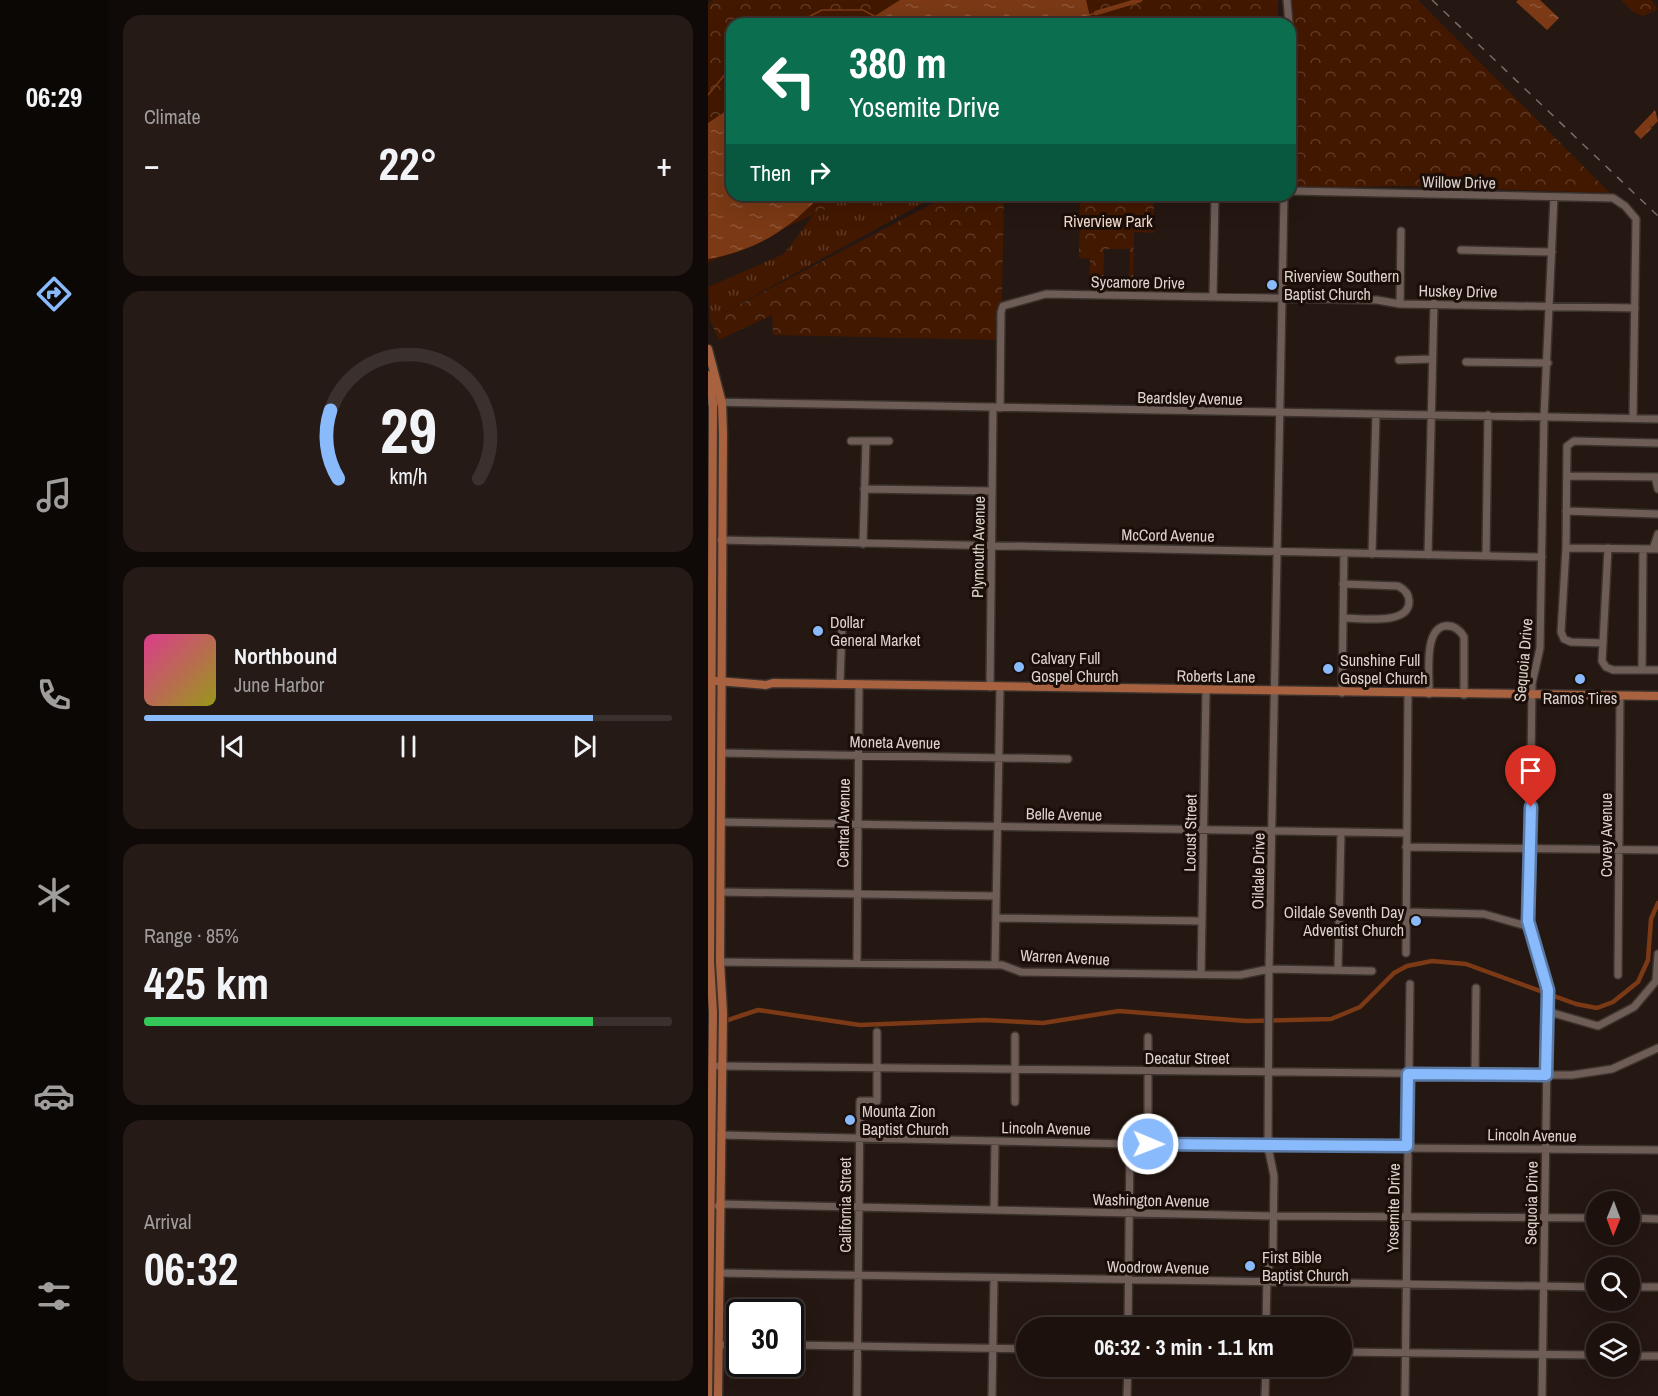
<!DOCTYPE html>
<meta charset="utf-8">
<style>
body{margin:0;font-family:"Archivo Narrow",sans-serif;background:#251a16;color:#f1f3f6;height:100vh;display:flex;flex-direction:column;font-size:22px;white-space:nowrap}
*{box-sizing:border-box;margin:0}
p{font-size:20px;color:#a09d9d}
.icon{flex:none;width:33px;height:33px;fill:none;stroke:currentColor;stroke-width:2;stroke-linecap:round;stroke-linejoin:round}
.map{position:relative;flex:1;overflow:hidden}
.details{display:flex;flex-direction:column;gap:15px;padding:15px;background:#0f0907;width:600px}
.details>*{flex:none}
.banner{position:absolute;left:18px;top:18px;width:570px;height:183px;border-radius:18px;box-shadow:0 6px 24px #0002,0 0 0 2px #3a312e;background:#0b6e4f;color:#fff;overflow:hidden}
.needle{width:39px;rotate:181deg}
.controls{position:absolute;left:878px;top:1191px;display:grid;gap:12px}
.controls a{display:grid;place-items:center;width:54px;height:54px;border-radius:50%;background:#1c110d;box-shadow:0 6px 24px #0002,0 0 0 2px #3a312e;font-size:30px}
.speed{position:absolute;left:18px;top:1299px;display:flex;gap:12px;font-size:30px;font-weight:700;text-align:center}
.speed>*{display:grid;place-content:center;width:78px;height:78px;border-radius:50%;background:#1c110d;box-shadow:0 6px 24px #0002,0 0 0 2px #3a312e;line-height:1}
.speed .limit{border:3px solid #111;border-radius:9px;background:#fff;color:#111}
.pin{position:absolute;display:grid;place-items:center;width:51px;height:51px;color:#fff;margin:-62px -26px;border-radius:50% 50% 50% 0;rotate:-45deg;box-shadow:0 0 6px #0007}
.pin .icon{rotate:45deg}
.me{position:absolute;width:66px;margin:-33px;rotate:91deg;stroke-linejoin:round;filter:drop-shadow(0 0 4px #0008)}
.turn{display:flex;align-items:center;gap:21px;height:126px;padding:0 24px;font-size:27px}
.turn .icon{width:78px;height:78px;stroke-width:2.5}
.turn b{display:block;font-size:42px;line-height:51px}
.then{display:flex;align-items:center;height:57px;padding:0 24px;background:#0003;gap:12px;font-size:22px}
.big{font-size:45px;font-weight:800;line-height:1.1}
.details .tile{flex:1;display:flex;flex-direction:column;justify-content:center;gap:9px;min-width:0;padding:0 21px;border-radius:18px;background:#251a16}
.details .dial{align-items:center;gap:0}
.dial svg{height:156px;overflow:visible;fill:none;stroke:#3a312e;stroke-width:7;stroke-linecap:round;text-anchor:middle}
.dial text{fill:#f1f3f6;stroke:none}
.song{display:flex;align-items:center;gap:18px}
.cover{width:72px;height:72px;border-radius:9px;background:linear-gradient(135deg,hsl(330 70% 55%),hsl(60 70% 35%))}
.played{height:6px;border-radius:3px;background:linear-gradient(90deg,#89bafc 85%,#3a312e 85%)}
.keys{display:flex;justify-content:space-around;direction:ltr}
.heat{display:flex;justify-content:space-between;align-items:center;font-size:33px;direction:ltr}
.charge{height:9px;border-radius:4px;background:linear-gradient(90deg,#34c759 85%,#3a312e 0)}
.trip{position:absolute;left:308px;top:1317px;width:336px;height:60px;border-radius:30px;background:#1c110d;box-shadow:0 6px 24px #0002,0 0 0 2px #3a312e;font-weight:800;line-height:60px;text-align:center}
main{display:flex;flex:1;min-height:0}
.tab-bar{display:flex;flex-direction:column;width:108px;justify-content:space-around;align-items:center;background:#0b0705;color:#a09d9d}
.tab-bar .icon{width:42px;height:42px}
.tab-bar .current{color:#89bafc}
.tab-bar b{font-size:27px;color:#f1f3f6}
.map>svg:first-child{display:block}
.grass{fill:url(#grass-tufts)}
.forest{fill:url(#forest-crowns)}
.water{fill:url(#water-ripples)}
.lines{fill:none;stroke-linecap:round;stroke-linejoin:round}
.stream{stroke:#7b3915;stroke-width:1.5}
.canal{stroke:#7b3915;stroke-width:4.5}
.minor-casing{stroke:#3b322e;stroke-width:10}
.major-casing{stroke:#3b322e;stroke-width:11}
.minor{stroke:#6e5d56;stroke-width:7}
.major{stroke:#a8623f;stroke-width:8}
.rail{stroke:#796d67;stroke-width:1.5;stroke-dasharray:8 8;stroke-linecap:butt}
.route-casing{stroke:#5979a4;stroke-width:15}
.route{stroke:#89bafc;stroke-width:10}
.poi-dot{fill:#89bafc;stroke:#1b0e08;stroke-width:2}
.labels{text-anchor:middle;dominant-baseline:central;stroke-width:6;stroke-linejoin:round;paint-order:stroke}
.street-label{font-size:16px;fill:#ddd3ce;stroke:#1b0e08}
.park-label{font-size:16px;fill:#f2d9ce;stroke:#1b0e08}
.poi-label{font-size:16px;fill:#ddd3ce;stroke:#1b0e08;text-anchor:start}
</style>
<main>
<nav class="tab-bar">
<b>06:29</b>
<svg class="icon current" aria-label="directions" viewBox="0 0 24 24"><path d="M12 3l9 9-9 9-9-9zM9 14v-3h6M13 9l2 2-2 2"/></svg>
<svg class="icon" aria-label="music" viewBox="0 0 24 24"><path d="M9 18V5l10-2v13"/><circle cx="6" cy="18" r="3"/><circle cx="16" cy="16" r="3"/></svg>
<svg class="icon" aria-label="phone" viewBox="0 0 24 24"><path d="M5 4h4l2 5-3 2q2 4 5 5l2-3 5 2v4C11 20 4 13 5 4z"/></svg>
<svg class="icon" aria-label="climate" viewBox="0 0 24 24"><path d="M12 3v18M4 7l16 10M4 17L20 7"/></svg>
<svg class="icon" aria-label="car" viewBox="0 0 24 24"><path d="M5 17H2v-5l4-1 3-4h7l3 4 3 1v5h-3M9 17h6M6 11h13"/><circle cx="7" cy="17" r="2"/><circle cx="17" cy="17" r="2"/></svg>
<svg class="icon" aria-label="filters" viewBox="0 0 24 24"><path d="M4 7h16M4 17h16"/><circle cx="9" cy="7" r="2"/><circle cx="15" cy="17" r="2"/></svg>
</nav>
<section class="details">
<div class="tile"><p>Climate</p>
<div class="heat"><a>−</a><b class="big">22°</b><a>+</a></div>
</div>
<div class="tile dial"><svg viewBox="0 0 100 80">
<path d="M14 69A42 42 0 1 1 86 69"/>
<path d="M14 69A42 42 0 0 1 10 34" stroke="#89bafc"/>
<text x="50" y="56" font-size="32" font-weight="700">29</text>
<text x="50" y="72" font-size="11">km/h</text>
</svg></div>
<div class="tile">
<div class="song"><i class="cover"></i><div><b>Northbound</b><p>June Harbor</p></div></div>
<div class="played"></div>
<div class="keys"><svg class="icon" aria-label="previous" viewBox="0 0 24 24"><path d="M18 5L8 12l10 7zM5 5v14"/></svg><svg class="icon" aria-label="pause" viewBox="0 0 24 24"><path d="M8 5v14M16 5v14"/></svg><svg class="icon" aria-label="next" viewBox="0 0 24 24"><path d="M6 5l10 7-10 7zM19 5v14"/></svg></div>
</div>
<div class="tile"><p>Range · 85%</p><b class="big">425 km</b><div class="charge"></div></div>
<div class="tile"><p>Arrival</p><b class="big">06:32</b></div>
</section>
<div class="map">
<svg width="950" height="1396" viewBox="0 0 950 1396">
<defs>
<pattern id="grass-tufts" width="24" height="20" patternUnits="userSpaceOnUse" patternTransform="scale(1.5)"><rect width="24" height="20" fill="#431801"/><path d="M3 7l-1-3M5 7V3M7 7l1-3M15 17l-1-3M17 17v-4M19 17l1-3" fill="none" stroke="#5e3925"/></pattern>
<pattern id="forest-crowns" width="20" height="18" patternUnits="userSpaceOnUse" patternTransform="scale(1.5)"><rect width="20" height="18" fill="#431801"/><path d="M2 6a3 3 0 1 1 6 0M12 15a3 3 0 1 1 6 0" fill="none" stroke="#5e3925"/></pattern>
<pattern id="water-ripples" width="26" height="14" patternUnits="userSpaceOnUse" patternTransform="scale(1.5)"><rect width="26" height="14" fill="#7b3915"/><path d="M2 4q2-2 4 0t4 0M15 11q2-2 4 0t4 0" fill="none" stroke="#8d5536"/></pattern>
</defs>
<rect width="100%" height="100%" fill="#251711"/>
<!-- grass -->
<path class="grass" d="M 159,195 L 230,195 L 2,320 L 0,287 L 76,254 L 114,203 L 149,201 Z"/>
<!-- forest -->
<path class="forest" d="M 5,0 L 570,0 L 570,24 L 24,24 L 24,195 L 148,195 L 0,263 L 0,4 Z
M 576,0 L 710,0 L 902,193 L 695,186 L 582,188 L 582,24 L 576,24 Z
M 913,0 L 943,0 L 950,9 L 935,16 L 925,12 Z
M 241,195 L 296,195 L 293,340 L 65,335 L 64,315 L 11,340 L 2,320 Z
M 372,195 L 446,195 L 446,233 L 426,232 L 425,289 L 421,289 L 422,249 L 396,249 L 395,288 L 381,288 L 382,259 L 371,258 Z"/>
<!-- water -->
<path class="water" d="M 192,0 L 378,0 L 383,21 L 376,24 L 154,24 Z
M 810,0 L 832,0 L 851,18 L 839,30 L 808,2 Z
M 24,107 L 24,195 L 153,195 L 110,198 C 78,232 46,251 0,259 L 0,123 Z
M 947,110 L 950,121 L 944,127 L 941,125 L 944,128 L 933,139 L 926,132 Z"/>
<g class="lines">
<!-- stream -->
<path class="stream" d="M 381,15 L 388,13
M 87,24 L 114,10 L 155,10 L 168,17
M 0,95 L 24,66"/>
<!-- canal -->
<path class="canal" d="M 388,13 L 432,0
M 14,1022 L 50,1010 L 152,1025 L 276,1020 L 335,1023 L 411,1011 L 538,1021 L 623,1019 L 652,1007 L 686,973 L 699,966 L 724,961 L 758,964 L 868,1004 L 889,1008 L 905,1002 L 930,982 L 940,960 L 943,919 L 950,903"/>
<defs>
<path id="minor" d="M 579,0 L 581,24
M 582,191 L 905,198 L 917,206 L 928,219 L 925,418
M 753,250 L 844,252
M 505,297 L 507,195
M 692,304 L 693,231
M 691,360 L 724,359
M 758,362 L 840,363
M 0,402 L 950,419
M 292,408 L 293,312 L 295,306 L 338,294 L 669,300 L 692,304 L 927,308
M 143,441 L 181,441
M 859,476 L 950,477
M 947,477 L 950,489
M 156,489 L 284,491
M 858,511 L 950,514
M 13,540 L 834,557
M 155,544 L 158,441
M 858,548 L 950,549
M 900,548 L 894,661 L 898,667 L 905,670 L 950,670
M 945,549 L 950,534
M 664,554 L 668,414
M 720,555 L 726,303
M 778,555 L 780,415
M 635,618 C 652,618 702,626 701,601 C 701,594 696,589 690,586 L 635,584
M 895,643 L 863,642 L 856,639 L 853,632 L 858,548 L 859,446 L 866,441 L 950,443
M 934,670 L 935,549
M 132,684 L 134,626
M 282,687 L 285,407
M 634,693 L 636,553
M 721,694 C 722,677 715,629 737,626 C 746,625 752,630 756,637 L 756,695
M 14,753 L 360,759
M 13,822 L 698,833
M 698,847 L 950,850
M 13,892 L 288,896
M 699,912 L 776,914 L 822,927
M 288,918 L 493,921
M 698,953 L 700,694
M 12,962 L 294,965 L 313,972 L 532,975 L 561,969 L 664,971
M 149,963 L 151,684
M 287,965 L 292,688
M 630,970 L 633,832
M 493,974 L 498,691
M 910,975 L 912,696
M 838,1011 L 890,1026 L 926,1007 L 948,981 L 950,954
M 10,1066 L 864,1075 L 904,1069 L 950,1048
M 767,1075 L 768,988
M 307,1102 L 307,1036
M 13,1135 L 560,1147 L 950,1150
M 440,1144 L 440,1037
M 10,1206 L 12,1204 L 565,1216 L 888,1218
M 286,1209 L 287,1141
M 921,1218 L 950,1219
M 12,1273 L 888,1287
M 921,1287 L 950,1287
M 420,1328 L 422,1144
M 558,1328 L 559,1274 L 565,1249 L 566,1176 L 560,1147 L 561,969 L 576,195
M 11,1345 L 32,1345
M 82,1345 L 318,1349
M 633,1352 L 888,1355
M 921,1356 L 950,1356
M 149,1396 L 152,1101 L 169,1101 L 169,1032
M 284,1396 L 286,1278
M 419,1396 L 420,1366
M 557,1396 L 558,1366
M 697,1396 L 702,984
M 834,1396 L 840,990 L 821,921 L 824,684 L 832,648 L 836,417 L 846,197"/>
<path id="major" d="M 0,349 L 14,403 L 15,434 L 12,962 L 15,1013 L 10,1396
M 0,375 L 5,402 L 2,962 L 5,1013 L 0,1396
M 9,681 L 58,685 L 65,683 L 950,696"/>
</defs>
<!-- minor casing -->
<use href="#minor" class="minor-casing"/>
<!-- major casing -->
<use href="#major" class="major-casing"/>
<!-- minor -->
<use href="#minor" class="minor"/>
<!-- major -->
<use href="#major" class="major"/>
<!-- rail -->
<path class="rail" d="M 724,0 L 950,216"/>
</g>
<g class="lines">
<defs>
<path id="route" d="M 440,1144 L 699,1146 L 700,1074 L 838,1075 L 840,990 L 820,921 L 823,807"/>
</defs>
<!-- route casing -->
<use href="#route" class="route-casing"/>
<!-- route -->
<use href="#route" class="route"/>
</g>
<!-- markers -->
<g class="poi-dot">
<circle cx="564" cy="285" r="6"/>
<circle cx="110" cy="631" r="6"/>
<circle cx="311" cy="667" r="6"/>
<circle cx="620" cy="669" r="6"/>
<circle cx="872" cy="679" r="6"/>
<circle cx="708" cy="921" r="6"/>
<circle cx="142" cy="1120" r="6"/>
<circle cx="542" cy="1266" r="6"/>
</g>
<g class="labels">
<!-- street labels -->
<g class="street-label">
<text transform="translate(751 182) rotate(1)">Willow Drive</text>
<text transform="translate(430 282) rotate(1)">Sycamore Drive</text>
<text transform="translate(750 291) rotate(1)">Huskey Drive</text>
<text transform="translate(482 398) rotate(1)">Beardsley Avenue</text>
<text transform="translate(460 535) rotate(1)">McCord Avenue</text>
<text transform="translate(270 547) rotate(-89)">Plymouth Avenue</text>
<text transform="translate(815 660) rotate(-85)">Sequoia Drive</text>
<text transform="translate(508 676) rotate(1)">Roberts Lane</text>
<text transform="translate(187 742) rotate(1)">Moneta Avenue</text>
<text transform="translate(356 814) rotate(1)">Belle Avenue</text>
<text transform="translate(135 823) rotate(-89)">Central Avenue</text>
<text transform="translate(482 833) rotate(-89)">Locust Street</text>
<text transform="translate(898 835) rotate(-90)">Covey Avenue</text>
<text transform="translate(550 871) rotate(-89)">Oildale Drive</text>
<text transform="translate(357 957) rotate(3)">Warren Avenue</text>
<text x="479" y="1058">Decatur Street</text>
<text transform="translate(338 1128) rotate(1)">Lincoln Avenue</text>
<text transform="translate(824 1135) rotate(1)">Lincoln Avenue</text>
<text transform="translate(443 1200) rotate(1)">Washington Avenue</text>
<text transform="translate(823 1203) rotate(-89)">Sequoia Drive</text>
<text transform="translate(137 1205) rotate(-90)">California Street</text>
<text transform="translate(685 1208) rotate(-89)">Yosemite Drive</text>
<text transform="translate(450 1267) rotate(1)">Woodrow Avenue</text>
</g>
<!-- park labels -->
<g class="park-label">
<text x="400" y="221">Riverview Park</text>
</g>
<!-- poi labels -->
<g class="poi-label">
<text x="576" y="276">Riverview Southern<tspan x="576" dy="18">Baptist Church</tspan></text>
<text x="122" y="622">Dollar<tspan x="122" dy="18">General Market</tspan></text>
<text x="323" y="658">Calvary Full<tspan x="323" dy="18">Gospel Church</tspan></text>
<text x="632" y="660">Sunshine Full<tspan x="632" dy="18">Gospel Church</tspan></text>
<text x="872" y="698" text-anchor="middle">Ramos Tires</text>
<text x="696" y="912" text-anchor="end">Oildale Seventh Day<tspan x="696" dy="18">Adventist Church</tspan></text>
<text x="154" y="1111">Mounta Zion<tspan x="154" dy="18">Baptist Church</tspan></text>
<text x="554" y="1257">First Bible<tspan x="554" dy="18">Baptist Church</tspan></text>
</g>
</g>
</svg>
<div class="controls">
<a><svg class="needle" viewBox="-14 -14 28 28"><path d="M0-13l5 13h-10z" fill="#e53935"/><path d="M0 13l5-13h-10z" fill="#a09d9d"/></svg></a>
<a><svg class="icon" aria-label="search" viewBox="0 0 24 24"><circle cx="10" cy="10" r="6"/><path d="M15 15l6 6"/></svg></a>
<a><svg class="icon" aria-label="layers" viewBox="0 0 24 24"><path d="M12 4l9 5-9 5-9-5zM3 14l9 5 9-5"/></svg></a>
</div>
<div class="speed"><div class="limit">30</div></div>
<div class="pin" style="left:823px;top:807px;background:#d93025"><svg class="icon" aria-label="arrive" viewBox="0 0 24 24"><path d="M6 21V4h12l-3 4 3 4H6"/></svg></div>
<svg class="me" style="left:440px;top:1144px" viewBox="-20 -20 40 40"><circle r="17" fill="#89bafc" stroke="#fff" stroke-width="3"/><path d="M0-11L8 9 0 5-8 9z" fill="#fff"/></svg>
<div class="trip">06:32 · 3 min · 1.1 km</div>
<div class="banner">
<div class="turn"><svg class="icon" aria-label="left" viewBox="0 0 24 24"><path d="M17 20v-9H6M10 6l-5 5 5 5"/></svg><div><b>380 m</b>Yosemite Drive</div></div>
<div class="then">Then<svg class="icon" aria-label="right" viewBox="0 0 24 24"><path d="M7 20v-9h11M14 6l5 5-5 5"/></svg></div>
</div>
</div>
</main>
